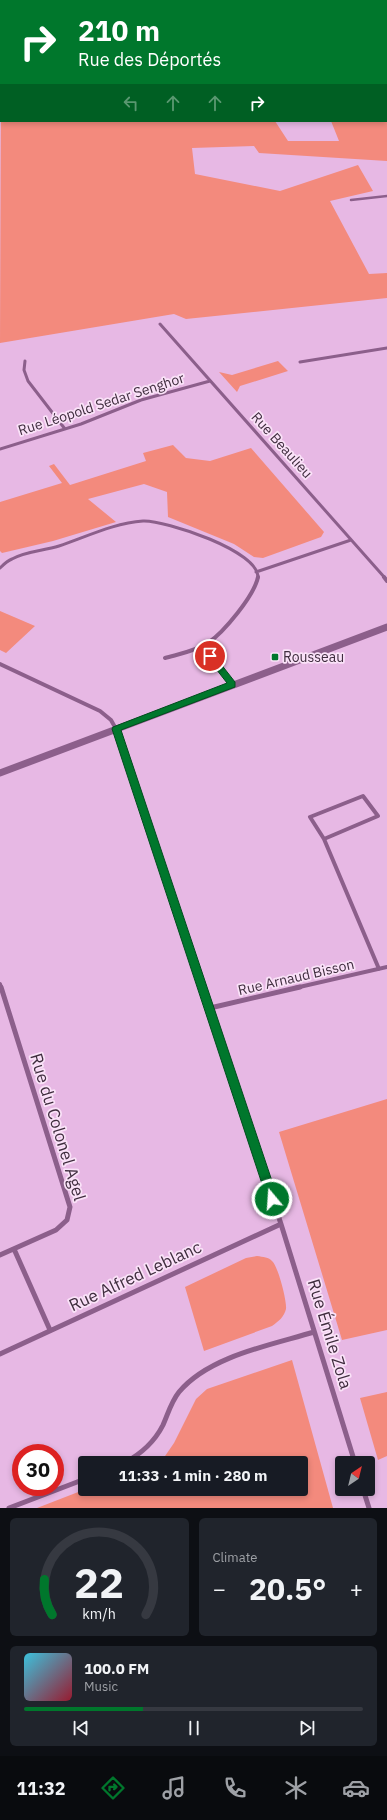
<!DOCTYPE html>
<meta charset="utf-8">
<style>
body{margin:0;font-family:"IBM Plex Sans",sans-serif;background:#20242c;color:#f1f3f6;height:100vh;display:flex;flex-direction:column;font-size:15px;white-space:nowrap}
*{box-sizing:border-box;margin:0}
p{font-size:13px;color:#9ea1a6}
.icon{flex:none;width:22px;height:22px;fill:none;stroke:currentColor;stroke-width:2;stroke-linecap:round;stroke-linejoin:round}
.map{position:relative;height:1508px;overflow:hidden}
.drawer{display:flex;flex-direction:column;gap:10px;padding:10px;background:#0d0f14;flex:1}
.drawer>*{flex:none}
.guide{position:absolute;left:0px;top:0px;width:387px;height:122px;box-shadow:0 2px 6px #0003;background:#00772c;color:#fff;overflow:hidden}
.needle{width:26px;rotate:35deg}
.buttons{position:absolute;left:335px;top:1456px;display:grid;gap:8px}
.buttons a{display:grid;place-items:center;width:40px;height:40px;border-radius:4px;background:#171b24;box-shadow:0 2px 6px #0003;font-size:20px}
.speed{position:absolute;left:12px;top:1444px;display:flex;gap:8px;font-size:20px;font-weight:700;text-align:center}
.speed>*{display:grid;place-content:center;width:52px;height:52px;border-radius:50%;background:#171b24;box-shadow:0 2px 6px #0003;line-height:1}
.speed .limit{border:6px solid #d22;background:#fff;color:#111}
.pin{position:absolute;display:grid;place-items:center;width:34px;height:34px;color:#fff;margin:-17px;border:2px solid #fff;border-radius:50%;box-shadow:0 1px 4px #0007}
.me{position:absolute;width:44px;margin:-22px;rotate:342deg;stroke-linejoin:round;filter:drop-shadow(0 0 3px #0008)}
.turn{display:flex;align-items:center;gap:14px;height:84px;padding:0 12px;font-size:18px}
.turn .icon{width:52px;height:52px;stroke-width:2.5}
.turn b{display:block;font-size:28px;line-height:34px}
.lanes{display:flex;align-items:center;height:38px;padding:0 12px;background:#0003;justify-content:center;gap:20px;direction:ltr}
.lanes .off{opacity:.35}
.big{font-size:30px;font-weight:700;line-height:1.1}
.drawer .widget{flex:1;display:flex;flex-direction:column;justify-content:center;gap:6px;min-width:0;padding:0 14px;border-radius:6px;background:#20242c}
.drawer .dial{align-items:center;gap:0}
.dial svg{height:104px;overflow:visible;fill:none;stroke:#363941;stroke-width:7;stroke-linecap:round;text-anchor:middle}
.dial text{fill:#f1f3f6;stroke:none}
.song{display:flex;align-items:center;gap:12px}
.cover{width:48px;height:48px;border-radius:6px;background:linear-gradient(135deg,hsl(190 70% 55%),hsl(350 70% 35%))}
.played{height:4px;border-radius:2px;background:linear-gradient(90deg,#00772c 35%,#363941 35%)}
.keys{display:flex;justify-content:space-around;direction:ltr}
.heat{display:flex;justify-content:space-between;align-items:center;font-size:22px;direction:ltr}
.drawer .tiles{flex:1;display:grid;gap:10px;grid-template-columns:1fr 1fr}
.widget:last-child{grid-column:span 2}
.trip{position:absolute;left:78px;top:1456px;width:230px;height:40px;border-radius:4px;background:#171b24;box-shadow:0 2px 6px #0003;font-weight:700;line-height:40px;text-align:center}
.dock{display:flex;height:64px;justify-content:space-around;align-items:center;background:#090b0e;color:#9ea1a6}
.dock .icon{width:28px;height:28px}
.dock .active{color:#00772c}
.dock b{font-size:18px;color:#f1f3f6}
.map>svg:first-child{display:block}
.green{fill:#f38a7d}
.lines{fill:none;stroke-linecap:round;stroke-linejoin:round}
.minor-far3{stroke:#8c5f8b;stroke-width:2.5}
.minor-far2{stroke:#8c5f8b;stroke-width:3}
.minor-far1{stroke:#8c5f8b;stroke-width:4}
.minor{stroke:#8c5f8b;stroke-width:5}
.tertiary{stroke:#8c5f8b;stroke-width:7}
.route{fill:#00772c;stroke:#004d1d}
.poi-dot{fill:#00772c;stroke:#fae2f8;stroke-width:1.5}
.labels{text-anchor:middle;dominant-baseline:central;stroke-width:3.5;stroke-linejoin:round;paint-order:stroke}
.street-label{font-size:14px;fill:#3f2d3e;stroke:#fae2f8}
.poi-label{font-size:14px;fill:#3f2d3e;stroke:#fae2f8;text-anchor:start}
.near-street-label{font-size:17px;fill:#3f2d3e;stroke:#fae2f8}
</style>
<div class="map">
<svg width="387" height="1508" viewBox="0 0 387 1508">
<rect width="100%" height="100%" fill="#e7b8e4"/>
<!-- green -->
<path class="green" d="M 1,71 L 1,121 L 275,121 L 288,141 L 339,141 L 331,121 L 386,121 L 387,99 L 387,161 L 259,153 L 254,146 L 192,148 L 195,174 L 280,191 L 358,165 L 373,191 L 330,201 L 369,274 L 387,273 L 387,298 L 186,319 L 174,314 L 0,343 Z
M 278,361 L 288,371 L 240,386 L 237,392 L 219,372 L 232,375 Z
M 173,445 L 186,458 L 210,461 L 251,448 L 324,532 L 321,537 L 263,558 L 254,557 L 234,544 L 168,517 L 167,492 L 144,484 L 88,499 L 116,522 L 53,541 L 2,553 L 0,551 L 0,502 L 62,483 L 49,466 L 54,464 L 70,485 L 146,461 L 143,453 Z
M 0,611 L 35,626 L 6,653 L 0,650 Z
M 387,1099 L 387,1330 L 342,1340 L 279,1132 Z
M 257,1256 C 263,1257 269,1257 272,1261 C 278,1266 287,1301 286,1309 C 284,1317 279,1321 272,1326 L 204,1351 L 185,1287 L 246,1258 Z
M 292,1360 L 333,1508 L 37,1508 L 86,1489 L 301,1489 L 301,1463 L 153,1463 L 163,1459 L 174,1443 L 196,1399 L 207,1389 Z
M 387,1392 L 387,1456 L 378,1460 L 360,1398 Z"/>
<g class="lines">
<!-- minor-far3 -->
<path class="minor-far3" d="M 351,200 L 387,196"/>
<!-- minor-far2 -->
<path class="minor-far2" d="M 160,324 L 385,578
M 25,361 L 24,370 L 28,381 L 65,429
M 300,362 L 387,348
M 0,449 L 81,424 L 141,400 L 210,381
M 0,568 C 4,564 7,561 12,559 C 26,551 43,551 59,546 C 86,537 114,523 143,521 C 165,520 260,551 258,578
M 256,572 L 351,540"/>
<!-- minor-far1 -->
<path class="minor-far1" d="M 384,577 L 387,581
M 202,646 L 232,685
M 165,658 C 179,654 196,651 208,643 C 224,632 254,596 258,577
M 0,664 L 100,711 L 111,720 L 116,729 L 202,988
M 363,796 L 378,816 L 324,839 L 310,817 Z
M 324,839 L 379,969
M 0,984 L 1,988
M 295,988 L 387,967"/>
<!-- minor -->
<path class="minor" d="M 202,987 L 281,1224 L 355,1463
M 210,1008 L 300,987
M 14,1249 L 50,1330
M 0,1255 L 56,1230 L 67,1220 L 70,1207 L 1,987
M 0,1354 L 281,1224
M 124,1463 C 141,1454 154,1443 163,1425 C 168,1414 171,1402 179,1392 C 209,1356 271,1345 314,1332
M 363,1489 L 369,1508
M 9,1508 L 85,1479"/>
<!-- tertiary -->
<path class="tertiary" d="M 0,773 L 387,627"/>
</g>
<!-- route -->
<path class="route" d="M 210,653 L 213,654 L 235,682 L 235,687 L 121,730 L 278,1199 L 277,1203 L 272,1204 L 268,1203 L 267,1199 L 112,729 L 113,727 L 227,683 L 206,656 Z"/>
<!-- markers -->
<rect class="poi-dot" x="271" y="653" width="8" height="8" rx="2"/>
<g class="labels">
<!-- street labels -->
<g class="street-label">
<text transform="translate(101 404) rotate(-18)">Rue Léopold Sedar Senghor</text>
<text transform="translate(282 445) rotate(48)">Rue Beaulieu</text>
<text transform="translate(296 977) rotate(-13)">Rue Arnaud Bisson</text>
</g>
<!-- poi labels -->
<g class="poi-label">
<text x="283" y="657">Rousseau</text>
</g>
<!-- near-street labels -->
<g class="near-street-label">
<text transform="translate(58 1127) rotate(73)">Rue du Colonel Agel</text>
<text transform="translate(135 1276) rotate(-25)">Rue Alfred Leblanc</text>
<text transform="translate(330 1334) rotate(73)">Rue Émile Zola</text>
</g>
</g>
</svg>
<div class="buttons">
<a><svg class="needle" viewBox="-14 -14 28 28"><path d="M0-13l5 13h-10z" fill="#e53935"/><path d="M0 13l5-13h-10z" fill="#9ea1a6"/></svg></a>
</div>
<div class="speed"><div class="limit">30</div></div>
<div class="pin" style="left:210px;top:656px;background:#d93025"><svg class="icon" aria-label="arrive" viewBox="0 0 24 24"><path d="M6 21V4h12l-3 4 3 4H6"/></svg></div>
<svg class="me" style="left:272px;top:1199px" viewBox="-20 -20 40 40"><circle r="17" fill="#00772c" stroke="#fff" stroke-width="3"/><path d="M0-11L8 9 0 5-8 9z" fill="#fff"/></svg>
<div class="trip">11:33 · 1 min · 280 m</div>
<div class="guide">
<div class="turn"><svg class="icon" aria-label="right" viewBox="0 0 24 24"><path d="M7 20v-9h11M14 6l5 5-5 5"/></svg><div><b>210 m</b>Rue des Déportés</div></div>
<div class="lanes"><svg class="icon off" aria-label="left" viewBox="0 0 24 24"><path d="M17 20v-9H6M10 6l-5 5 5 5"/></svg><svg class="icon off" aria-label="ahead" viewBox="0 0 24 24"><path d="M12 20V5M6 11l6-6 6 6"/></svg><svg class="icon off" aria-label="ahead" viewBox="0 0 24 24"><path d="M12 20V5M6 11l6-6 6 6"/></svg><svg class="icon" aria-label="right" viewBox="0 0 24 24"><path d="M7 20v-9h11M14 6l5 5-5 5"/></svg></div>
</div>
</div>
<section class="drawer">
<div class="tiles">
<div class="widget dial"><svg viewBox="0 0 100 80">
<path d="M14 69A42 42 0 1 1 86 69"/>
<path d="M14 69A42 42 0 0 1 8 42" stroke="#00772c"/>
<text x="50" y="56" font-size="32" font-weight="700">22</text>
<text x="50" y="72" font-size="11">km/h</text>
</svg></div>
<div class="widget"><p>Climate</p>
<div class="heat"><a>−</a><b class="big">20.5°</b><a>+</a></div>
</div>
<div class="widget">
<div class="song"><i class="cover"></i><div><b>100.0 FM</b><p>Music</p></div></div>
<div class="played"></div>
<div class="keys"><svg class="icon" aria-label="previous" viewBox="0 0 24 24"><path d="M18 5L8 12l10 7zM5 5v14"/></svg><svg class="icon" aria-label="pause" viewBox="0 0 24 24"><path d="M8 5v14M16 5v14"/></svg><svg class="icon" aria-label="next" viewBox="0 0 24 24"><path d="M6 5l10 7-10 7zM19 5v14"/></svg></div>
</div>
</div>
</section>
<nav class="dock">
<b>11:32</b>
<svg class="icon active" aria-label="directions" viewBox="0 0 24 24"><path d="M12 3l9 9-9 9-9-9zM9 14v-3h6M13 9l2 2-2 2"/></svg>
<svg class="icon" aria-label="music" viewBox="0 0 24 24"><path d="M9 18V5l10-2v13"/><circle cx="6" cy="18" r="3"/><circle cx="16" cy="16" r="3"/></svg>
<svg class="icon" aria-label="phone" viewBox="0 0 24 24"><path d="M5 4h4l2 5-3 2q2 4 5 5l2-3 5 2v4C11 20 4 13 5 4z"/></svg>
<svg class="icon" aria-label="climate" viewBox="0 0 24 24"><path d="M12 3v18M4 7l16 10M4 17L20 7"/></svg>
<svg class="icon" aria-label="car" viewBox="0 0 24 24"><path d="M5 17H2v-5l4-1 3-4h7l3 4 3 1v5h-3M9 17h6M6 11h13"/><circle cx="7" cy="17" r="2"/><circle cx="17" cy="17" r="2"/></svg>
</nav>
